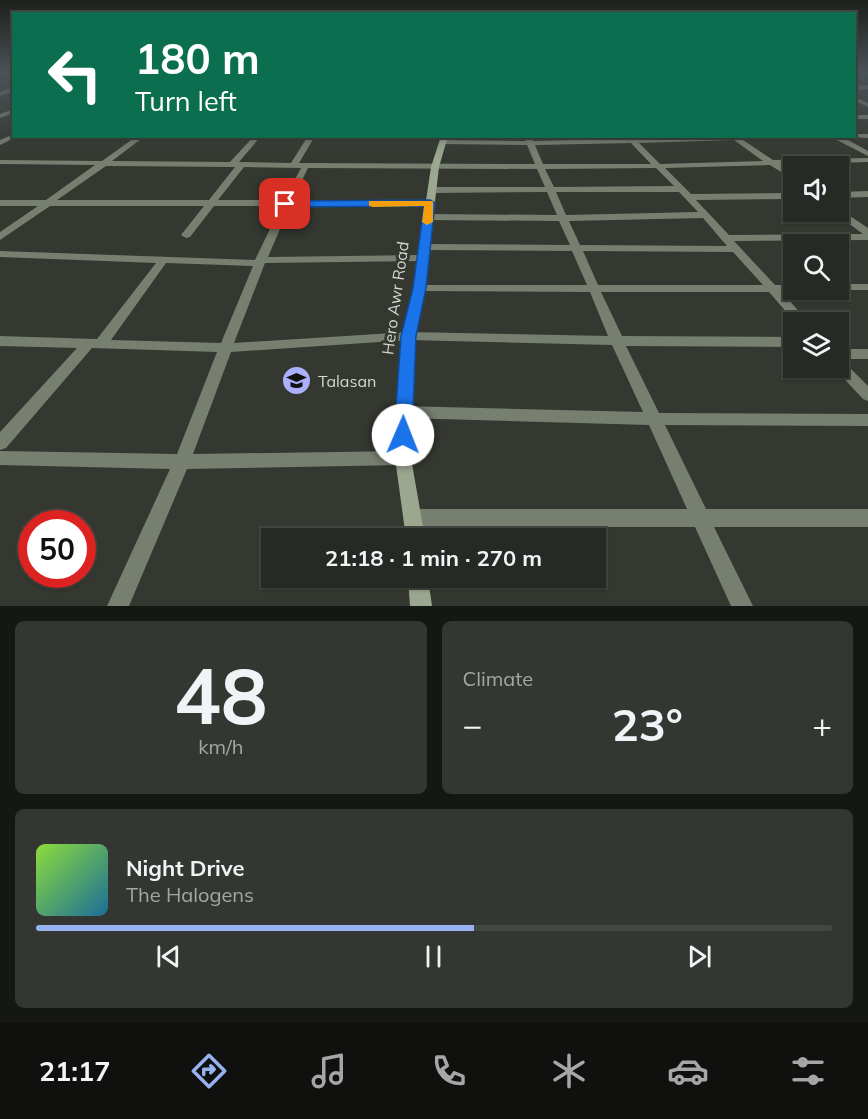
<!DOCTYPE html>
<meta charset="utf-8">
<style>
body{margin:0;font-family:Mulish,sans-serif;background:#333631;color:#f1f3f6;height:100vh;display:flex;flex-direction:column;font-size:22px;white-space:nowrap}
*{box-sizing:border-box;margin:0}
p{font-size:20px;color:#a4a7a6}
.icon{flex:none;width:33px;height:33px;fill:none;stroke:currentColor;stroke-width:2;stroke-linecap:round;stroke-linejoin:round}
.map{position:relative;height:606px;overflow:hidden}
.sheet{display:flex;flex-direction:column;gap:15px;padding:15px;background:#151714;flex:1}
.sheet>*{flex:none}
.hud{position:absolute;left:12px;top:12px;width:844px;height:126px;border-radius:0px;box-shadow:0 2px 4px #0004,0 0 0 2px #434641;background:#0b6e4f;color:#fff;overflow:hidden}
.buttons{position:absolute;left:783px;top:156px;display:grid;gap:12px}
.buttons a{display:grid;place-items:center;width:66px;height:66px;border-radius:0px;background:#272a24;box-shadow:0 2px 4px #0004,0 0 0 2px #434641;font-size:30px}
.speed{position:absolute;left:18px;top:510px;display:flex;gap:12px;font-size:30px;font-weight:700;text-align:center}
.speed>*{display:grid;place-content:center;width:78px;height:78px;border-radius:50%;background:#272a24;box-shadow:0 2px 4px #0004,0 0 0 2px #434641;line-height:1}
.speed .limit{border:9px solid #d22;background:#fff;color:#111}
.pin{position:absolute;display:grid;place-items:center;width:51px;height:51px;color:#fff;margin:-26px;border-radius:12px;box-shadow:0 3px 9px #0006}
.me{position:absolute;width:66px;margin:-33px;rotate:1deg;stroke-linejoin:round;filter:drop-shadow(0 0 4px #0008)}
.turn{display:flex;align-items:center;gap:21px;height:126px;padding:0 24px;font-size:27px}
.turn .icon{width:78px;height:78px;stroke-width:2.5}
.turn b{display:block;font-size:42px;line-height:51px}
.big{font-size:45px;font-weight:700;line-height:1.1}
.sheet .card{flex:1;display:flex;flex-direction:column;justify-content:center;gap:9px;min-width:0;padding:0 21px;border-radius:9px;background:#333631}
.sheet .dial{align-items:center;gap:0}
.dial b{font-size:78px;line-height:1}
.song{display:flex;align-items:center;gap:18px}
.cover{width:72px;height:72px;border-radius:9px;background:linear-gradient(135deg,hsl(90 70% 55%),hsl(200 70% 35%))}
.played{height:6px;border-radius:3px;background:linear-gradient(90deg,#95b2f1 55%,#434641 55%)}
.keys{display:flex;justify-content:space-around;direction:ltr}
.heat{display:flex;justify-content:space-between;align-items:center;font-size:33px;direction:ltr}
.sheet .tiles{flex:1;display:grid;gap:15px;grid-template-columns:1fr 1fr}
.card:last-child{grid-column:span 2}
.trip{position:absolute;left:261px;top:528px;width:345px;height:60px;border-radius:0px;background:#272a24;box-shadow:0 2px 4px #0004,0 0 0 2px #434641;font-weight:700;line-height:60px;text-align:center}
.tab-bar{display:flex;height:96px;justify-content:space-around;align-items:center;background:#10110e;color:#a4a7a6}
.tab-bar .icon{width:42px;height:42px}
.tab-bar .on{color:#95b2f1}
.tab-bar b{font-size:27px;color:#f1f3f6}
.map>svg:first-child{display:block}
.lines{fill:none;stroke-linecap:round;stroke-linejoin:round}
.street{fill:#777f70;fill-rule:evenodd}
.secondary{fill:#9ba78f;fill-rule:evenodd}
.route{fill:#1a73e8;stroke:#114b97;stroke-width:1.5}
.slow{fill:#f59e0b}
.labels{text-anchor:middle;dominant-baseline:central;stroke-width:6;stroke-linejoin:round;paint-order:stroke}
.street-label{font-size:16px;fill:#d5d7d2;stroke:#343830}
.poi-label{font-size:16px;fill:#d5d7d2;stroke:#343830;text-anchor:start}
</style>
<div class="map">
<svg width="868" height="606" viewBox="0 0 868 606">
<rect width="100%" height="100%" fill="#343830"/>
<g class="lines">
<!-- street -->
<path class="street" d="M 1,72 L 14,72 L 14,74 Z
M 868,85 L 868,89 L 855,90 L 855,86 Z
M 14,87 L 14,91 L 0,96 L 0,92 Z
M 855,97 L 868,103 L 868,107 L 855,101 Z
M 14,109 L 14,113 L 0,118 L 0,114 Z
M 855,115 L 868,115 L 868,119 L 855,119 Z
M 14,134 L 14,136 L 16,137 L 0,145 L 0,140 Z
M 855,134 L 868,134 L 868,138 L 853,137 Z
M 137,136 L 145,136 L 112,161 L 230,162 L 254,136 L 261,136 L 239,162 L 291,163 L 308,136 L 315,136 L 299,163 L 535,164 L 527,145 L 440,144 L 439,142 L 443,140 L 526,141 L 524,136 L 531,136 L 533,141 L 719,136 L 841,136 L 868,151 L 868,156 L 833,138 L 743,140 L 773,160 L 868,158 L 868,162 L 780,165 L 794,174 L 794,180 L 770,165 L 665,168 L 691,194 L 794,193 L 794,199 L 696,200 L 729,235 L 863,234 L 835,213 L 834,212 L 838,212 L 838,208 L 868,228 L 868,240 L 734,241 L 775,285 L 794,285 L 794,290 L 799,290 L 794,293 L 782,292 L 808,322 L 795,322 L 769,292 L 601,292 L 622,336 L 794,337 L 794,347 L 626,346 L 659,413 L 868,414 L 868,426 L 665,425 L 706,509 L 868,509 L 868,527 L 714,527 L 753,606 L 731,606 L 695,527 L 413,527 L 406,524 L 404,518 L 406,512 L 413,509 L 687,509 L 649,425 L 403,418 L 398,416 L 395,412 L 398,408 L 403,406 L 643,412 L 612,345 L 409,340 L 231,352 L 193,454 L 403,451 L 409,453 L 411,458 L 409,463 L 403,465 L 187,469 L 129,606 L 107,606 L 170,469 L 0,465 L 0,451 L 177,454 L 217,352 L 92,348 L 6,448 L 0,450 L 0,432 L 77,348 L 0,346 L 0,336 L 97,339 L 156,263 L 0,257 L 0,251 L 255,260 L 281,206 L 214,206 L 190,237 L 186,238 L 181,235 L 204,206 L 50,206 L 0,240 L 0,232 L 38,206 L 0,206 L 0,200 L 46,200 L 95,165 L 0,164 L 0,160 L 102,161 ZM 734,140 L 763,161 L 660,164 L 639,143 ZM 631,143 L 651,164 L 543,164 L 535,145 ZM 106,166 L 235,167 L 209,200 L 57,200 ZM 244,167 L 301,168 L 284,200 L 218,200 ZM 308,168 L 537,169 L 545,187 L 433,187 L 429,190 L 433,193 L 547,192 L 557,215 L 428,214 L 423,217 L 428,220 L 559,221 L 570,245 L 424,244 L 419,247 L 424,250 L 572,251 L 587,285 L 419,285 L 413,288 L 419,291 L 590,292 L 608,336 L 409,332 L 234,343 L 265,263 L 423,261 L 428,258 L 423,255 L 268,257 L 290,206 L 430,206 L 434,203 L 430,200 L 292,200 ZM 656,168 L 674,186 L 554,187 L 545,169 ZM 556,192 L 679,192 L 698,212 L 566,215 ZM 703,218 L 727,246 L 580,245 L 569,221 ZM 583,251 L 733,252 L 763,285 L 598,285 ZM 166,263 L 253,266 L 221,343 L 111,340 Z
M 398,136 L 448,136 L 448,137 L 445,139 Z
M 868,191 L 868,197 L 838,198 L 838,192 Z
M 838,284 L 868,284 L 868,290 L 834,290 L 838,290 Z
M 838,349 L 868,349 L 868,359 L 841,359 L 868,386 L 868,401 L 863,399 L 834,368 L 838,368 Z"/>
<!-- secondary -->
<path class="secondary" d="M 441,136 L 448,136 L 439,167 L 425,288 L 415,336 L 411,412 L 411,458 L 425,538 L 406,538 L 395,458 L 395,412 L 403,336 L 413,288 L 431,167 Z
M 408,578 L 428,578 L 432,606 L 410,606 Z"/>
</g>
<!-- sky -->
<linearGradient id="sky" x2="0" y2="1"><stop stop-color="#1d1f1a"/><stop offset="0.46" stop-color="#4a5359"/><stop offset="1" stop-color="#4a5359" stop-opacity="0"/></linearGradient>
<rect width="868" height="157" fill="url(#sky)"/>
<!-- route -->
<path class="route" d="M 430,200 L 435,203 L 426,288 L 416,336 L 412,435 L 410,441 L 403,443 L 397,441 L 394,435 L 401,336 L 413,288 L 424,206 L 285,207 L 280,204 L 285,201 Z"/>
<!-- slow -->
<path class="slow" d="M 369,201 L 433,201 L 433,222 L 427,225 L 422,222 L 424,206 L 373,207 L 369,206 Z"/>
<!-- icons -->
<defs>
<symbol id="school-disc" viewBox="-11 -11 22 22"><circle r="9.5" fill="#aab0fb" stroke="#343830"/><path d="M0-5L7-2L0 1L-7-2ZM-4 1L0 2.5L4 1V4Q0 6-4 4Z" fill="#111"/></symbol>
</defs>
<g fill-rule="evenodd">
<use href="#school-disc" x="280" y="364" width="33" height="33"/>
</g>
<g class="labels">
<!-- street labels -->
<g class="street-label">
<text transform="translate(395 298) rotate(-82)">Hero Awr Road</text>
</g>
<!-- poi labels -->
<g class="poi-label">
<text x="318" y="381">Talasan</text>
</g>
</g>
</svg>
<div class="buttons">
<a><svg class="icon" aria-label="sound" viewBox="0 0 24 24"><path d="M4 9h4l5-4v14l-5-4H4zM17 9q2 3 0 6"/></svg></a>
<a><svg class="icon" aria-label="search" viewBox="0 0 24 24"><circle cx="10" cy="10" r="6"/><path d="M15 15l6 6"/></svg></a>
<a><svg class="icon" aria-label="layers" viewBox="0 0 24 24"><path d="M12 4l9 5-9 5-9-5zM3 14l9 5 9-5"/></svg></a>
</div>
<div class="speed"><div class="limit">50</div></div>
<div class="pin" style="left:285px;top:204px;background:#d93025"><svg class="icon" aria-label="arrive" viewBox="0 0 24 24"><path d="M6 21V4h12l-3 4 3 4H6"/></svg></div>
<svg class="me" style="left:403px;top:435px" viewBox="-20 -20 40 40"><circle r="19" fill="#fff"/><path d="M0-13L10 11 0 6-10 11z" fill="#1a73e8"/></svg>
<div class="trip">21:18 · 1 min · 270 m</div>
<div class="hud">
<div class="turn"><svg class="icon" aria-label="left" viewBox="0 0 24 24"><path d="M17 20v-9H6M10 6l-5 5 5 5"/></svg><div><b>180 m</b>Turn left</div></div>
</div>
</div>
<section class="sheet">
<div class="tiles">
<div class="card dial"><b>48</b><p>km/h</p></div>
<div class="card"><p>Climate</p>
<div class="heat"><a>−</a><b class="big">23°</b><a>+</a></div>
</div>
<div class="card">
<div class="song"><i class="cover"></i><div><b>Night Drive</b><p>The Halogens</p></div></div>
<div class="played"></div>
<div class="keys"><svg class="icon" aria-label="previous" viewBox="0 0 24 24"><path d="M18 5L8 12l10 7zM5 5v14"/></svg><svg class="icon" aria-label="pause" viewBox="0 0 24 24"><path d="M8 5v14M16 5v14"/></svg><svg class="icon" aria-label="next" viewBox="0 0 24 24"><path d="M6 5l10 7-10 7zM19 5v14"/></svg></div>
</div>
</div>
</section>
<nav class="tab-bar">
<b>21:17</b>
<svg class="icon on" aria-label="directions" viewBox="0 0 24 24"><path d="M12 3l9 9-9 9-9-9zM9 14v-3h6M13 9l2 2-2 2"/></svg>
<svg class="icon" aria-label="music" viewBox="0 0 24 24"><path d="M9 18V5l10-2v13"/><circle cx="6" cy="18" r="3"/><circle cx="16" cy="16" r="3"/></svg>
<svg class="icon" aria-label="phone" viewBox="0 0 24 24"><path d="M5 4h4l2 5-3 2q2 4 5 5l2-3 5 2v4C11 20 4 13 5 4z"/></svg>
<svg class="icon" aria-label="climate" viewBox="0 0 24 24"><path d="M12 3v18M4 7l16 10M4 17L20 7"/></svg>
<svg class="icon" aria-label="car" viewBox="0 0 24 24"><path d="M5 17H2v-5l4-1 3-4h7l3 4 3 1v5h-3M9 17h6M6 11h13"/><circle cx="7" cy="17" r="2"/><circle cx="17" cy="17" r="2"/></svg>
<svg class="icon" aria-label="filters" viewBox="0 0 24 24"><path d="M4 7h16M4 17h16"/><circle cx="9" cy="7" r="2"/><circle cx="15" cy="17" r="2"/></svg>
</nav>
